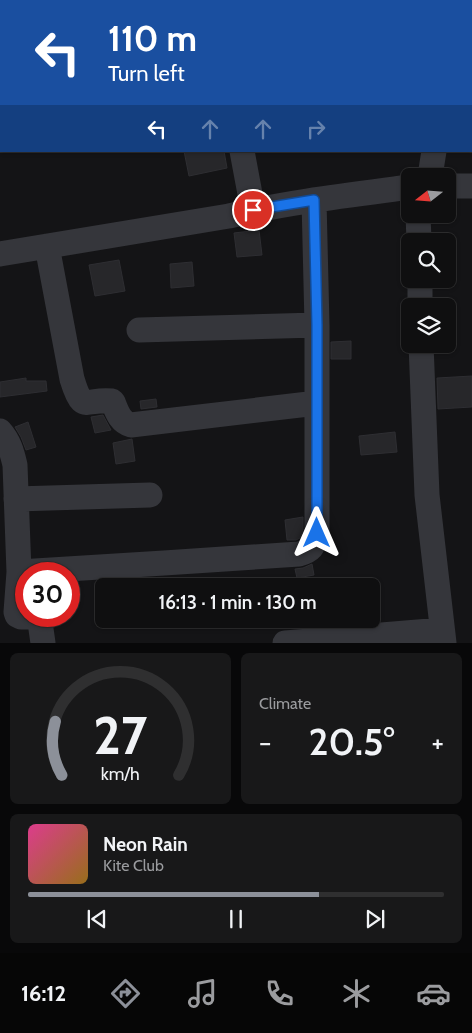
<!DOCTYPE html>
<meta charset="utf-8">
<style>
body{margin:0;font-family:Cabin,sans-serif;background:#181819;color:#f1f3f6;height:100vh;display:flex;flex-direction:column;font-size:19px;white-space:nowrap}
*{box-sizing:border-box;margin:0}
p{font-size:16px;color:#9b9c9f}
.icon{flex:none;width:28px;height:28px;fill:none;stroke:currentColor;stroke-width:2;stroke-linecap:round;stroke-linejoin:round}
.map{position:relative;height:643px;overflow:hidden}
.panel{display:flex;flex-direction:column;gap:10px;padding:10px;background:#080809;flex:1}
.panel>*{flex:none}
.guide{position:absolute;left:0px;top:0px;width:472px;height:152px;box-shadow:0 1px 4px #0004,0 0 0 1px #2f2f30;background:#1a4fa0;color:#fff;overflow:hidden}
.needle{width:32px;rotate:253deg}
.tools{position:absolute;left:401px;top:168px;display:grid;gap:10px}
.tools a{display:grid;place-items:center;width:55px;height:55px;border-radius:8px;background:#0f0f10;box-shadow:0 1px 4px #0004,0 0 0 1px #2f2f30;font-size:25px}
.speed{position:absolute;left:15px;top:562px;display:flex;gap:10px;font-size:25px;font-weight:700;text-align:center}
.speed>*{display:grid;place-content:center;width:65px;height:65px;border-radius:50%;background:#0f0f10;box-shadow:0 1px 4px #0004,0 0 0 1px #2f2f30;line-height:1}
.speed .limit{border:8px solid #d22;background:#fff;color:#111}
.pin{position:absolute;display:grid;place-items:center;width:42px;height:42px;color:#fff;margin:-21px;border:2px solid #fff;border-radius:50%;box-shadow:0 1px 5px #0007}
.me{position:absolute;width:55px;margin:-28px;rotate:0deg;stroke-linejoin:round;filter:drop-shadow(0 0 4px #0008)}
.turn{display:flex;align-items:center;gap:18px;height:105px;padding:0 25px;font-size:22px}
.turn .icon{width:65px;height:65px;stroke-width:2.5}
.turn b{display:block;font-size:35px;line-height:42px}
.lanes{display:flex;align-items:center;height:48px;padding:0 25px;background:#0003;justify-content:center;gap:25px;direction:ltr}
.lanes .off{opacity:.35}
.big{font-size:38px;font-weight:600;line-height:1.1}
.panel .tile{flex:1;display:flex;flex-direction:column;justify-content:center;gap:8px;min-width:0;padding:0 18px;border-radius:8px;background:#181819}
.panel .dial{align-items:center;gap:0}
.dial svg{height:130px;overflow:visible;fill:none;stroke:#2f2f30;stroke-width:7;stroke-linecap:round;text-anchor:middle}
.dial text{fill:#f1f3f6;stroke:none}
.song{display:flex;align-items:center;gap:15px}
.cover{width:60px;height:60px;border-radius:8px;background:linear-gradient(135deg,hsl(330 70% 55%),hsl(40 70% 35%))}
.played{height:5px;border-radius:2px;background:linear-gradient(90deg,#8c9099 70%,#2f2f30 70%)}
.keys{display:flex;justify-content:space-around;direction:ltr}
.heat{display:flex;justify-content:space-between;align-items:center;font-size:28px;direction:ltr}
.panel .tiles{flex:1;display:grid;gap:10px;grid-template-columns:1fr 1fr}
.tile:last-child{grid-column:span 2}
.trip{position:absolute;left:95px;top:578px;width:285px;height:50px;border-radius:8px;background:#0f0f10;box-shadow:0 1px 4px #0004,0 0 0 1px #2f2f30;font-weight:600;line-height:50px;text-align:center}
.menu{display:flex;height:80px;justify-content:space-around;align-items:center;background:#060606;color:#9b9c9f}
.menu .icon{width:35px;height:35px}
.menu .selected{color:#8c9099}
.menu b{font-size:22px;color:#f1f3f6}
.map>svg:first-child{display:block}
.building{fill:#27272a;stroke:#2e2e32}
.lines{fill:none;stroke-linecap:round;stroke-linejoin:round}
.minor{stroke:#35363b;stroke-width:25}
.route-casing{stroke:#114b97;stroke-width:12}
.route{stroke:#1a73e8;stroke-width:9}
</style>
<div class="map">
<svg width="472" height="643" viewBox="0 0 472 643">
<rect width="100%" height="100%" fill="#141416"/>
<!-- building -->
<path class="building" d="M 184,151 L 224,151 L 227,168 L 189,176 Z
M 259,230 L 262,255 L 237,257 L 234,233 Z
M 119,260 L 125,291 L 95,296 L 89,265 Z
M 192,262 L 194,286 L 171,288 L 170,264 Z
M 351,341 L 351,359 L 331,359 L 331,342 Z
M 472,376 L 472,407 L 438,409 L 437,378 Z
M 26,378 L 26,381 L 46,381 L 47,391 L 0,397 L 0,382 Z
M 156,399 L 157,407 L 141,409 L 140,401 Z
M 103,415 L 111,430 L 95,433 L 91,417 Z
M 28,422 L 36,447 L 26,450 L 21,437 L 15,427 Z
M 395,432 L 397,452 L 361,455 L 359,436 Z
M 132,439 L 135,461 L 116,464 L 113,443 Z
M 303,517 L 303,531 L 300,538 L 296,540 L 287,540 L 285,520 Z
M 312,564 L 314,575 L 297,578 L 295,569 L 303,568 Z"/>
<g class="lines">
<!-- minor -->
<path class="minor" d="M 213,0 L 214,1
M 374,0 L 378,1
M 172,1 L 181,0
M 471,30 L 472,30
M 242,151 L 253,210
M 430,176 L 434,151
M 448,186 L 472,186
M 418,214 L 419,241
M 47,246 L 72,379 C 83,415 85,398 112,401 L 113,402 C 117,412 120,422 131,425 L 317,403
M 0,254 L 229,216 C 289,202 350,195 410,187
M 420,279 L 420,306
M 139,330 L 317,325
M 421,344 L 427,495 L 444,643
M 0,431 C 9,441 12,452 15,465 L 19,572 L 164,563 L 299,554 C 313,550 313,546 317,533 L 317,325 L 314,200
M 16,499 L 150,495
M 19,572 L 16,612 L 17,615 L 21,617 L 38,617 L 40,622 L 43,643
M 285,643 L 442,630"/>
</g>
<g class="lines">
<defs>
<path id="route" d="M 253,210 L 314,200 L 317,325 L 317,533"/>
</defs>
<!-- route casing -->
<use href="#route" class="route-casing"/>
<!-- route -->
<use href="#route" class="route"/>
</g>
</svg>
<div class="tools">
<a><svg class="needle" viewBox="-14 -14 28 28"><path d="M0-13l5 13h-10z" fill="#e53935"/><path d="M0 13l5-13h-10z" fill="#9b9c9f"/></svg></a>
<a><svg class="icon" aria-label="search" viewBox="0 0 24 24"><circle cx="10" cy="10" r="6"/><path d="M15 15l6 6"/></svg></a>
<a><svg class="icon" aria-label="layers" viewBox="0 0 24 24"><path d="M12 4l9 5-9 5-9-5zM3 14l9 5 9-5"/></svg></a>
</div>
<div class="speed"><div class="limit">30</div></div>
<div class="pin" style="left:253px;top:210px;background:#d93025"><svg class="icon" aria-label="arrive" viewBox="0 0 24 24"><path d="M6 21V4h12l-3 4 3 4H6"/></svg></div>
<svg class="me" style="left:317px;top:533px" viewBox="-20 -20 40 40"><path d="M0-17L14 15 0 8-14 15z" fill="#1a73e8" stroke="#fff" stroke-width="4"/></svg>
<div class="trip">16:13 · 1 min · 130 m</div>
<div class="guide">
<div class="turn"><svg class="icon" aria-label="left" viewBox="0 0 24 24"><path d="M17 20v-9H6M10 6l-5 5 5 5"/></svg><div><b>110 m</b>Turn left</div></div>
<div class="lanes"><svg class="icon" aria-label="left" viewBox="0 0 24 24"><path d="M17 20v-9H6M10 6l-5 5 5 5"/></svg><svg class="icon off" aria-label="ahead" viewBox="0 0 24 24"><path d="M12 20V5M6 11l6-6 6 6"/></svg><svg class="icon off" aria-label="ahead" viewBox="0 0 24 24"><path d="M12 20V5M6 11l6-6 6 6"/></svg><svg class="icon off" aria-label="right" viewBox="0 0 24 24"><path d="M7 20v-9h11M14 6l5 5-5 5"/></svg></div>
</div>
</div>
<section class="panel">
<div class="tiles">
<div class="tile dial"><svg viewBox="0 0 100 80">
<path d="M14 69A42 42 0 1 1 86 69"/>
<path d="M14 69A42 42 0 0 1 10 36" stroke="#8c9099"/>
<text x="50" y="56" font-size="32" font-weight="700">27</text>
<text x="50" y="72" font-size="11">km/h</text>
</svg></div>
<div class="tile"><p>Climate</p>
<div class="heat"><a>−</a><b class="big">20.5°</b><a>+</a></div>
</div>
<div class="tile">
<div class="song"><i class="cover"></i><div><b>Neon Rain</b><p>Kite Club</p></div></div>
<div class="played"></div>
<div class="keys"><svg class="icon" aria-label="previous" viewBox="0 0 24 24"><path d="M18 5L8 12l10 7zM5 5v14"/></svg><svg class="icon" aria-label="pause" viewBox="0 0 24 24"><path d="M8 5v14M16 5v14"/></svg><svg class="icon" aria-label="next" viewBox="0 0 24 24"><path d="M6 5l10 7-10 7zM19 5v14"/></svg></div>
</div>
</div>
</section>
<nav class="menu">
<b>16:12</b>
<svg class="icon selected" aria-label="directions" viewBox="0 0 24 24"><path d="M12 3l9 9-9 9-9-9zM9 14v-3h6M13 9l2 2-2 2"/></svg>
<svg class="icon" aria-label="music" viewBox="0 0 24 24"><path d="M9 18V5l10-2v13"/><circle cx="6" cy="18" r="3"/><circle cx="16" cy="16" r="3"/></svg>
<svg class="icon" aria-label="phone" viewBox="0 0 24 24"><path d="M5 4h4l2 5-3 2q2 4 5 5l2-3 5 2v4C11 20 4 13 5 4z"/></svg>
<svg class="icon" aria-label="climate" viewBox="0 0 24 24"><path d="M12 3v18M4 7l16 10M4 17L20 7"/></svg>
<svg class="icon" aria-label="car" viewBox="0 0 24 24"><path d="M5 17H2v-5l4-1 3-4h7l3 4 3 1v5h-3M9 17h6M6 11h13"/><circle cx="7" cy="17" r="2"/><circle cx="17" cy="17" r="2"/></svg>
</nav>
